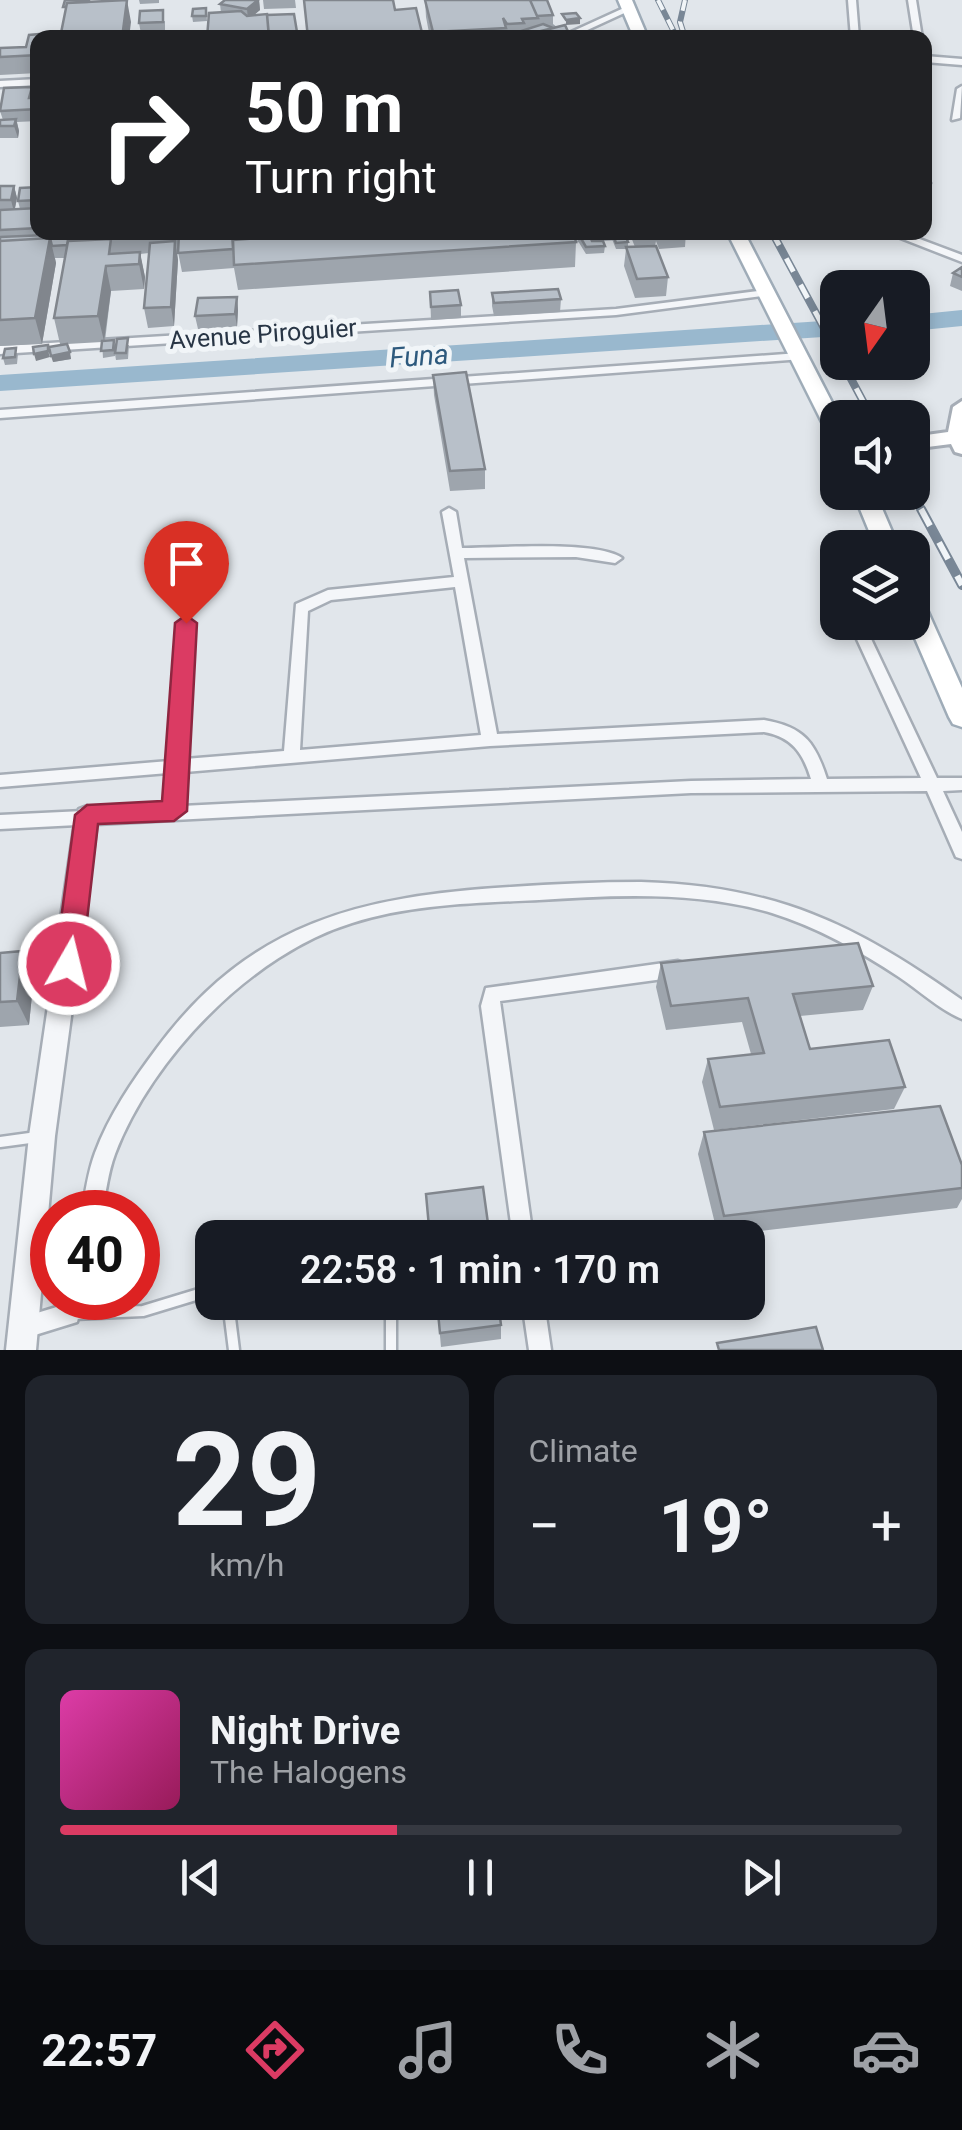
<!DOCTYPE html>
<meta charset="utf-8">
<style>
body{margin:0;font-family:Roboto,sans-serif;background:#20242c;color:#f1f3f6;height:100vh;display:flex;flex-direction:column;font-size:38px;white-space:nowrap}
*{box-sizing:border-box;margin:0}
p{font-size:32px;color:#9ea1a6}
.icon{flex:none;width:55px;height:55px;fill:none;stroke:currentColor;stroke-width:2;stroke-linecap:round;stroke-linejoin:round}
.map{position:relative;height:1350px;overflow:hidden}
.details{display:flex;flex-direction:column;gap:25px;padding:25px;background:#0d0f14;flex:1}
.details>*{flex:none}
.banner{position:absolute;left:30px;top:30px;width:902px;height:210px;border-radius:20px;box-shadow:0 5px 15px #0003;background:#202124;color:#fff;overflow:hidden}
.needle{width:65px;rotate:194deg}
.buttons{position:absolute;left:820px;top:270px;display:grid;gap:20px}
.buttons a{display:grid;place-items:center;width:110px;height:110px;border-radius:20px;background:#171b24;box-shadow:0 5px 15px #0003;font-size:50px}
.speed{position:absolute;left:30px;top:1190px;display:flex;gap:20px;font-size:50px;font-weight:700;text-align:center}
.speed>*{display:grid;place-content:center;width:130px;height:130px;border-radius:50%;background:#171b24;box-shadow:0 5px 15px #0003;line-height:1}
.speed .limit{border:15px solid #d22;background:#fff;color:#111}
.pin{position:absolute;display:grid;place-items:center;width:85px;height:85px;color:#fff;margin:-102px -42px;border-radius:50% 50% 50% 0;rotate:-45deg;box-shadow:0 0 10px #0007}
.pin .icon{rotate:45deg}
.me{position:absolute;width:110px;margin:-55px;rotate:8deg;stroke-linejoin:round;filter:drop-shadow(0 0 8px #0008)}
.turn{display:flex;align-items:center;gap:35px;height:210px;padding:0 50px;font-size:45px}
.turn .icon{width:130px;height:130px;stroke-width:2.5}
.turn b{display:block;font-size:70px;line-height:85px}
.big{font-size:75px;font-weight:600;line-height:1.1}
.details .tile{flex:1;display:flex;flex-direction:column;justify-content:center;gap:15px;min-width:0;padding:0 35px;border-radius:20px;background:#20242c}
.details .dial{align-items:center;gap:0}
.dial b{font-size:130px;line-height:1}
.song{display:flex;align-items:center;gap:30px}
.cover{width:120px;height:120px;border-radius:15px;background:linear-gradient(135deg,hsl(320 70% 55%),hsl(330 70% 35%))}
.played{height:10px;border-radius:5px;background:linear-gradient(90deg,#db3b63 40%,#363941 40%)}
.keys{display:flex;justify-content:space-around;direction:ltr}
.heat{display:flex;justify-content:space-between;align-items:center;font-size:55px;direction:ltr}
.details .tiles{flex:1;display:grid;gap:25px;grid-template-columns:1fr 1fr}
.tile:last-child{grid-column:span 2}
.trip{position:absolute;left:195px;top:1220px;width:570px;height:100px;border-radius:20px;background:#171b24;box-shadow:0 5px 15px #0003;font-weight:600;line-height:100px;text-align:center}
.tabs{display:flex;height:160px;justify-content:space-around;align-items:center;background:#090b0e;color:#9ea1a6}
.tabs .icon{width:70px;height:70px}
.tabs .selected{color:#db3b63}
.tabs b{font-size:45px;color:#f1f3f6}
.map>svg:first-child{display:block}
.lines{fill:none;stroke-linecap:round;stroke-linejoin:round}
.river{fill:#99b8ce;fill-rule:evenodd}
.service-far1-casing{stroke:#a6adb6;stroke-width:10}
.service-casing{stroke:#a6adb6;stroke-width:15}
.minor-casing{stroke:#a6adb6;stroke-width:5}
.tertiary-casing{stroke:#a6adb6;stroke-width:5}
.secondary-casing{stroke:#a6adb6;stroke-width:6}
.primary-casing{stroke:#9facb8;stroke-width:5}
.service-far1{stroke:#f4f6f9;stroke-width:6}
.service{stroke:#f4f6f9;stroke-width:10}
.minor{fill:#f4f6f9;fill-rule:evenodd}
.tertiary{fill:#f4f6f9;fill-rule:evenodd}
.secondary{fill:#fff;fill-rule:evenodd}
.primary{fill:#fff;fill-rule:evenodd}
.rail-far2-casing{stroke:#798796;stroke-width:6}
.rail-far1-casing{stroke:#798796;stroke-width:8}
.rail-casing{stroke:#798796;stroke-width:10}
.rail-far2{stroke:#f1f5f8;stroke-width:4;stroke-dasharray:11;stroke-linecap:butt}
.rail-far1{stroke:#f1f5f8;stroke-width:5;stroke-dasharray:15;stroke-linecap:butt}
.rail{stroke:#f1f5f8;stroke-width:6;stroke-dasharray:19;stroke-linecap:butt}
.wall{fill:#9ea5ad}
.shaded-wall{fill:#81868d}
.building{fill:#b8c0c9;stroke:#81868d;stroke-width:2.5}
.route{fill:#db3b63;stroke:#8e2640;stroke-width:2.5}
.labels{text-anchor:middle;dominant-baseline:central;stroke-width:10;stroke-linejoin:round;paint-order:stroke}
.far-street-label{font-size:25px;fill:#283545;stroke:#f1f5f8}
.far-water-label{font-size:28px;font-style:italic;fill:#2d597d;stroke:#f1f5f8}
</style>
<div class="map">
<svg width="962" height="1350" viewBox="0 0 962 1350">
<rect width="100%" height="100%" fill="#e1e6eb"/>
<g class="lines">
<!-- river -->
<path class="river" d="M 962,310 L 962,326 L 912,331 L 912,315 Z
M 838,320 L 838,336 L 0,391 L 0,375 Z"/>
<defs>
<path id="service-far1" d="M 565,238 L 640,234"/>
<path id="service" d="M 0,1142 L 37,1137
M 228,1302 L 234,1350
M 391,1302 L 391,1350
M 74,1314 L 143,1311 L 212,1290"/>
<path id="minor" d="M 848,0 L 856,0 L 859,38 L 851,38 Z
M 908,0 L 916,0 L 922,38 L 914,38 Z
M 626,7 L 633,9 L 570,38 L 558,38 Z
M 925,56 L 962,59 L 962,65 L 925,62 Z
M 38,79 L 38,85 L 0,87 L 0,81 Z
M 962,86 L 960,118 L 952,120 L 957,89 Z
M 925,178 L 930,183 L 925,186 Z
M 885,232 L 901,232 L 962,255 L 962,262 Z
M 765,290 L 771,293 L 769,295 L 616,315 L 0,354 L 0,346 L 616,309 Z
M 799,353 L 805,357 L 803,359 L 0,418 L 0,410 Z
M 449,508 L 456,512 L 462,548 C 497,548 597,540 622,558 L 615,563 L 576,557 L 464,558 L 497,734 L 764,720 C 804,727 815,742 827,779 L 921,778 L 849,622 L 863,622 L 937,778 L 962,778 L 962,790 L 943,791 L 962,832 L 962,859 L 956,857 L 927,791 L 691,793 L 0,829 L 0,815 L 166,807 L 168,773 L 0,787 L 0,775 L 169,761 L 179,623 L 186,618 L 193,623 L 185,759 L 284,751 L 296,604 L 328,590 L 454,577 L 442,512 ZM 455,587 L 481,735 L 300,750 L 308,611 L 331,600 ZM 764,732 C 792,737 803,753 811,779 L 691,781 L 182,806 L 185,772 L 490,746 Z
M 641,882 C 776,886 853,923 962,1000 L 962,1019 C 940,1010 920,991 899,977 C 860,951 817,927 772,913 C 697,891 616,895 539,900 C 476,903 412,904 352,923 C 253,953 152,1057 115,1154 C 108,1172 106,1193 102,1212 L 82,1212 C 85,1193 88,1172 95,1153 C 109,1115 133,1080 157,1048 C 251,921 362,896 511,887 C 554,884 597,882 641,882 Z
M 678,961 L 684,963 L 687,969 L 684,975 L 678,977 L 500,1001 L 533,1238 L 513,1238 L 481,1006 L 486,988 Z
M 62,1298 L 83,1298 L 77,1322 L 22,1339 L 14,1336 L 11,1328 L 14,1320 L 60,1306 Z
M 522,1302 L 544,1302 L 551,1350 L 529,1350 Z"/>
<path id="tertiary" d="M 87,806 L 95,809 L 98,815 L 55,1136 L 36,1350 L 6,1350 L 29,1136 L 76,815 L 79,809 Z"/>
<path id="secondary" d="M 962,401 L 962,454 L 955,452 L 951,444 L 912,449 L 912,437 L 948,432 L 953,407 Z"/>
<path id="primary" d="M 618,0 L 632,0 L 648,38 L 634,38 Z
M 727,232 L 744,232 L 840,418 L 838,440 L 828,434 Z
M 853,492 L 875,492 L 899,548 L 876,548 Z
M 912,595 L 924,603 L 962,688 L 962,727 L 953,724 L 949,717 L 908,622 L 912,622 Z"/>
</defs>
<!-- service-far1 casing -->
<use href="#service-far1" class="service-far1-casing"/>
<!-- service casing -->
<use href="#service" class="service-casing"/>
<!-- minor casing -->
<use href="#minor" class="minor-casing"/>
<!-- tertiary casing -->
<use href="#tertiary" class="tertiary-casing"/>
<!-- secondary casing -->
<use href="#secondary" class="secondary-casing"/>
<!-- primary casing -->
<use href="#primary" class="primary-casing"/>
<!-- service-far1 -->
<use href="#service-far1" class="service-far1"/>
<!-- service -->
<use href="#service" class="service"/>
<!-- minor -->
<use href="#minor" class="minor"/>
<!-- tertiary -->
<use href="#tertiary" class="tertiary"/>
<!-- secondary -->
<use href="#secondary" class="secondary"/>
<!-- primary -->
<use href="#primary" class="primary"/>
<defs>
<path id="rail-far2" d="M 658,0 L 677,38
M 685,0 L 680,22 L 685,38"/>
<path id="rail-far1" d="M 772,232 L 838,354
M 842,362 L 872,418
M 912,492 L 923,512"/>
<path id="rail" d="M 921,509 L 962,585"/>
</defs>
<!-- rail-far2 casing -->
<use href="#rail-far2" class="rail-far2-casing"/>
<!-- rail-far1 casing -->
<use href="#rail-far1" class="rail-far1-casing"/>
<!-- rail casing -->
<use href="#rail" class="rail-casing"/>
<!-- rail-far2 -->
<use href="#rail-far2" class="rail-far2"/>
<!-- rail-far1 -->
<use href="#rail-far1" class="rail-far1"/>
<!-- rail -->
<use href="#rail" class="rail"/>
</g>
<!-- wall -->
<path class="wall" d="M 139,0 L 159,0 L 159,3 L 140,4 Z
M 259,0 L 260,10 L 254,15 L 298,38 L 221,13 L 220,4 Z
M 263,0 L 295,0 L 296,8 L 264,9 Z
M 425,0 L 553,15 L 553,24 L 571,38 L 430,38 L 426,17 Z
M 206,8 L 207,21 L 193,22 L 192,16 Z
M 165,21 L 165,33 L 141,34 L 139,23 Z
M 51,33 L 52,38 L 38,38 L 38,73 L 0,75 L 0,48 L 26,47 L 29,35 Z
M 38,109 L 38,121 L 17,122 L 19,131 L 18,138 L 0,138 L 0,120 L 3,120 L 0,111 Z
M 0,186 L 14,186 L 17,198 L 15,209 L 20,209 L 18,201 L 38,187 L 38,232 L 236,232 L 236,239 L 287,236 L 286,232 L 573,232 L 576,242 L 575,267 L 238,290 L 234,268 L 182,272 L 178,252 L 177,252 L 178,260 L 174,326 L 148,328 L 144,308 L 149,253 L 140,254 L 145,277 L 144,289 L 111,291 L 105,341 L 114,340 L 115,346 L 129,345 L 128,359 L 116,360 L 115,354 L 115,356 L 103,358 L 102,342 L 67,344 L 71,359 L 53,362 L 67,344 L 60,344 L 54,318 L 65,258 L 55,258 L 56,263 L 42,344 L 0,346 Z
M 612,232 L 628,242 L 628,247 L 635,247 L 631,237 L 632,232 L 686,232 L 685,247 L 659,249 L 656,241 L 655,246 L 668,277 L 666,296 L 635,298 L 624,266 L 626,249 L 616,249 L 612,239 Z
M 579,235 L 605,246 L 604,253 L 586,254 L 578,241 Z
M 962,267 L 962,291 L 950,286 L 953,273 Z
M 430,292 L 461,305 L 461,318 L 431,320 Z
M 492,293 L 561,299 L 560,312 L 494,316 L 492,306 Z
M 237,297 L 238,310 L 237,327 L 198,329 L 195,316 Z
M 18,354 L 17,364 L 5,365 L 3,358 Z
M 433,375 L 485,469 L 485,489 L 450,491 L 434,395 Z
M 0,953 L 34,975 L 29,1025 L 0,1027 Z
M 661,963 L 873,986 L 863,1010 L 800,1016 L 810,1049 L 905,1087 L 894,1109 L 714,1130 L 702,1082 L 708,1059 L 751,1054 L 742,1022 L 666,1030 L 656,987 Z
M 704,1132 L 962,1165 L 962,1199 L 957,1208 L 718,1236 L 698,1154 Z
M 437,1302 L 501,1325 L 501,1339 L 441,1347 Z"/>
<!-- shaded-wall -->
<path class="shaded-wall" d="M 127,0 L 131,22 L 129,38 L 122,38 Z
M 259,0 L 260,10 L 248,20 L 247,9 Z
M 580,18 L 580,24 L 566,25 L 566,20 Z
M 16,119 L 19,131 L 18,138 L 14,126 Z
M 14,186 L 17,198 L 14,212 L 11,200 Z
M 50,238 L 56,263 L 42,344 L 35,318 Z
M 175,241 L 178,260 L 174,326 L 171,307 Z
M 140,252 L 145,277 L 144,289 L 139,264 Z
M 106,266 L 111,291 L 104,341 L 98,316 Z
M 237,297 L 238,310 L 237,327 L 235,314 Z
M 48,351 L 50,357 L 36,361 L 34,354 Z
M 70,352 L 71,359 L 53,362 L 51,356 Z
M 23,951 L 34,975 L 29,1025 L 17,1001 Z"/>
<!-- building -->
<path class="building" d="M 65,0 L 89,0 L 88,2 L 67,3 L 66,7 L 63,7 Z
M 127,0 L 122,38 L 60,38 L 67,3 Z
M 225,0 L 258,0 L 247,9 L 220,4 Z
M 304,0 L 393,0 L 395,10 L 416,8 L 423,37 L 308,38 Z
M 425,0 L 530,0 L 538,18 L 522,19 L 524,23 L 507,24 L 503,18 L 506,28 L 433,32 Z
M 530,0 L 547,0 L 553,15 L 537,16 Z
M 206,8 L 206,16 L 192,16 L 193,9 Z
M 163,10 L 163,22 L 139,23 L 140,11 Z
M 241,11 L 247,16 L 267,14 L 269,36 L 260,38 L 207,38 L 209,13 Z
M 576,13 L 580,18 L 566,20 L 562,14 Z
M 294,14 L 298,38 L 269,38 L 267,15 Z
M 543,24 L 553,28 L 529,34 L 521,31 Z
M 565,25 L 571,38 L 527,38 L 526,35 Z
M 519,32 L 524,36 L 489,38 Z
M 51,33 L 49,38 L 38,38 L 38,55 L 0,57 L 0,48 L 26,47 L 29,35 Z
M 32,87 L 29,98 L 38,98 L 38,109 L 0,111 L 4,88 Z
M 16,119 L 14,126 L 0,126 L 0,120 Z
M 0,186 L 14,186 L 11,200 L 0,200 Z
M 38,187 L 38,200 L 18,201 L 20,188 Z
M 38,208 L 38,228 L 0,230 L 0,210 Z
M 196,232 L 232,232 L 233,249 L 178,253 L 179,234 Z
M 341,232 L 573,232 L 576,242 L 234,265 L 233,240 Z
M 612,232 L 624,232 L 628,242 L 616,243 Z
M 636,232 L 656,232 L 656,234 L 637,236 Z
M 659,232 L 686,232 L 687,235 L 660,236 Z
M 69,234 L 67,245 L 52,246 L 50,238 L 0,241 L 0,237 Z
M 589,234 L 592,241 L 603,241 L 605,246 L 586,247 L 579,235 Z
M 50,238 L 35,318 L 0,320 L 0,241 Z
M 111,239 L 109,254 L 140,252 L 139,264 L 106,266 L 98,316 L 54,318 L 68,241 Z
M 175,241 L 171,307 L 144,308 L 150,243 Z
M 656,246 L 668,277 L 637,279 L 626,247 Z
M 962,267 L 962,277 L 953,273 Z
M 558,289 L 561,299 L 494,303 L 492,293 Z
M 458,290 L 461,305 L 431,307 L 430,292 Z
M 237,297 L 235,314 L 195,316 L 198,298 Z
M 128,338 L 126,353 L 115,353 L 117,339 Z
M 114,340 L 113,350 L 101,351 L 102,341 Z
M 67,344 L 70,352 L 51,356 L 49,347 Z
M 48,345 L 48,351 L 34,354 L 33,347 Z
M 16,348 L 15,357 L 3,358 L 5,349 Z
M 466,372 L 485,469 L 450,471 L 433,375 Z
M 858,943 L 873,986 L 793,994 L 810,1049 L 889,1040 L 905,1087 L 720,1107 L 708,1059 L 764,1053 L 748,998 L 671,1006 L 661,963 Z
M 23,951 L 17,1001 L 0,1002 L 0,953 Z
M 940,1106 L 962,1165 L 962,1188 L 724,1216 L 704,1132 Z
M 483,1187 L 490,1238 L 430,1238 L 426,1194 Z
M 437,1302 L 498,1302 L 501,1325 L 440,1333 Z
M 816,1327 L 823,1350 L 719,1350 L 717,1343 Z"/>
<!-- route -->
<path class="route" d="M 186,615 L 197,623 L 187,811 L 174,821 L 98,824 L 82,964 L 78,973 L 59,973 L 55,964 L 75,815 L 87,805 L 162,801 L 175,623 Z"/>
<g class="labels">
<!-- far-street labels -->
<g class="far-street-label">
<text transform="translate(263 334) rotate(-4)">Avenue Piroguier</text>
</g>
<!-- far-water labels -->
<g class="far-water-label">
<text transform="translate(419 356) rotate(-4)">Funa</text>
</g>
</g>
</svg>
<div class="buttons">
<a><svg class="needle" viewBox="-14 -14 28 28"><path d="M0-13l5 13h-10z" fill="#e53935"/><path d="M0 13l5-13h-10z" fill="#9ea1a6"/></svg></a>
<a><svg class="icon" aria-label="sound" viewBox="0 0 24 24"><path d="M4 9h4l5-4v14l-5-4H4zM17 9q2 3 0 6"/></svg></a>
<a><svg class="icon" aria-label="layers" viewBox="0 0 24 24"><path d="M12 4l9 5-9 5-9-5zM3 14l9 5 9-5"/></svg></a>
</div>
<div class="speed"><div class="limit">40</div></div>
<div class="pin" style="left:186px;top:623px;background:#d93025"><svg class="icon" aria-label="arrive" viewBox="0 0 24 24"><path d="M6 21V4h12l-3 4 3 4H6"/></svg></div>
<svg class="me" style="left:69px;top:964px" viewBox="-20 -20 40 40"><circle r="17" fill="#db3b63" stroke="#fff" stroke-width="3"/><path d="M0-11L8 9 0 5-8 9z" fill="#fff"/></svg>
<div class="trip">22:58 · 1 min · 170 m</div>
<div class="banner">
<div class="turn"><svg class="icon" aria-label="right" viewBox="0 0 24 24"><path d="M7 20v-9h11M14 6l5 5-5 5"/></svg><div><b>50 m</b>Turn right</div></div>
</div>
</div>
<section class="details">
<div class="tiles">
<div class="tile dial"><b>29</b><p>km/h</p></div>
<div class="tile"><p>Climate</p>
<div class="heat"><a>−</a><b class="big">19°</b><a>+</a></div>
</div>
<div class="tile">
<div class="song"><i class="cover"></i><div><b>Night Drive</b><p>The Halogens</p></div></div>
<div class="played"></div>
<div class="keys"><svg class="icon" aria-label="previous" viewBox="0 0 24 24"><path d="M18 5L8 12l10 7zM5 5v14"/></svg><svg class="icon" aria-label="pause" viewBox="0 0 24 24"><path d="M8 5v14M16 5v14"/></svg><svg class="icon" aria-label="next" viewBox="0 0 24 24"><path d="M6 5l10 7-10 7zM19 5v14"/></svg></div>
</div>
</div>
</section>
<nav class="tabs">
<b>22:57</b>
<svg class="icon selected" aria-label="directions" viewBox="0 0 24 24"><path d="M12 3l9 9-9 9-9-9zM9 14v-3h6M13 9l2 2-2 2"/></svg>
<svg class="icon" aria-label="music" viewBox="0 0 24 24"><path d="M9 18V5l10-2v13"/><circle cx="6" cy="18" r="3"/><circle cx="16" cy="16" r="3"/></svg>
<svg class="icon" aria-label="phone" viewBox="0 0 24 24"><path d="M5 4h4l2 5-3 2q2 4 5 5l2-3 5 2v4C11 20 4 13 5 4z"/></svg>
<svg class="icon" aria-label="climate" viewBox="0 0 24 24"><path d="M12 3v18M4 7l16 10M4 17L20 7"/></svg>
<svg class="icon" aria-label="car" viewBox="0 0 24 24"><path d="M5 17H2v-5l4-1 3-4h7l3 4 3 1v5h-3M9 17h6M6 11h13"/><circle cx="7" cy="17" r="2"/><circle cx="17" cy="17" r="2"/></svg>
</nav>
